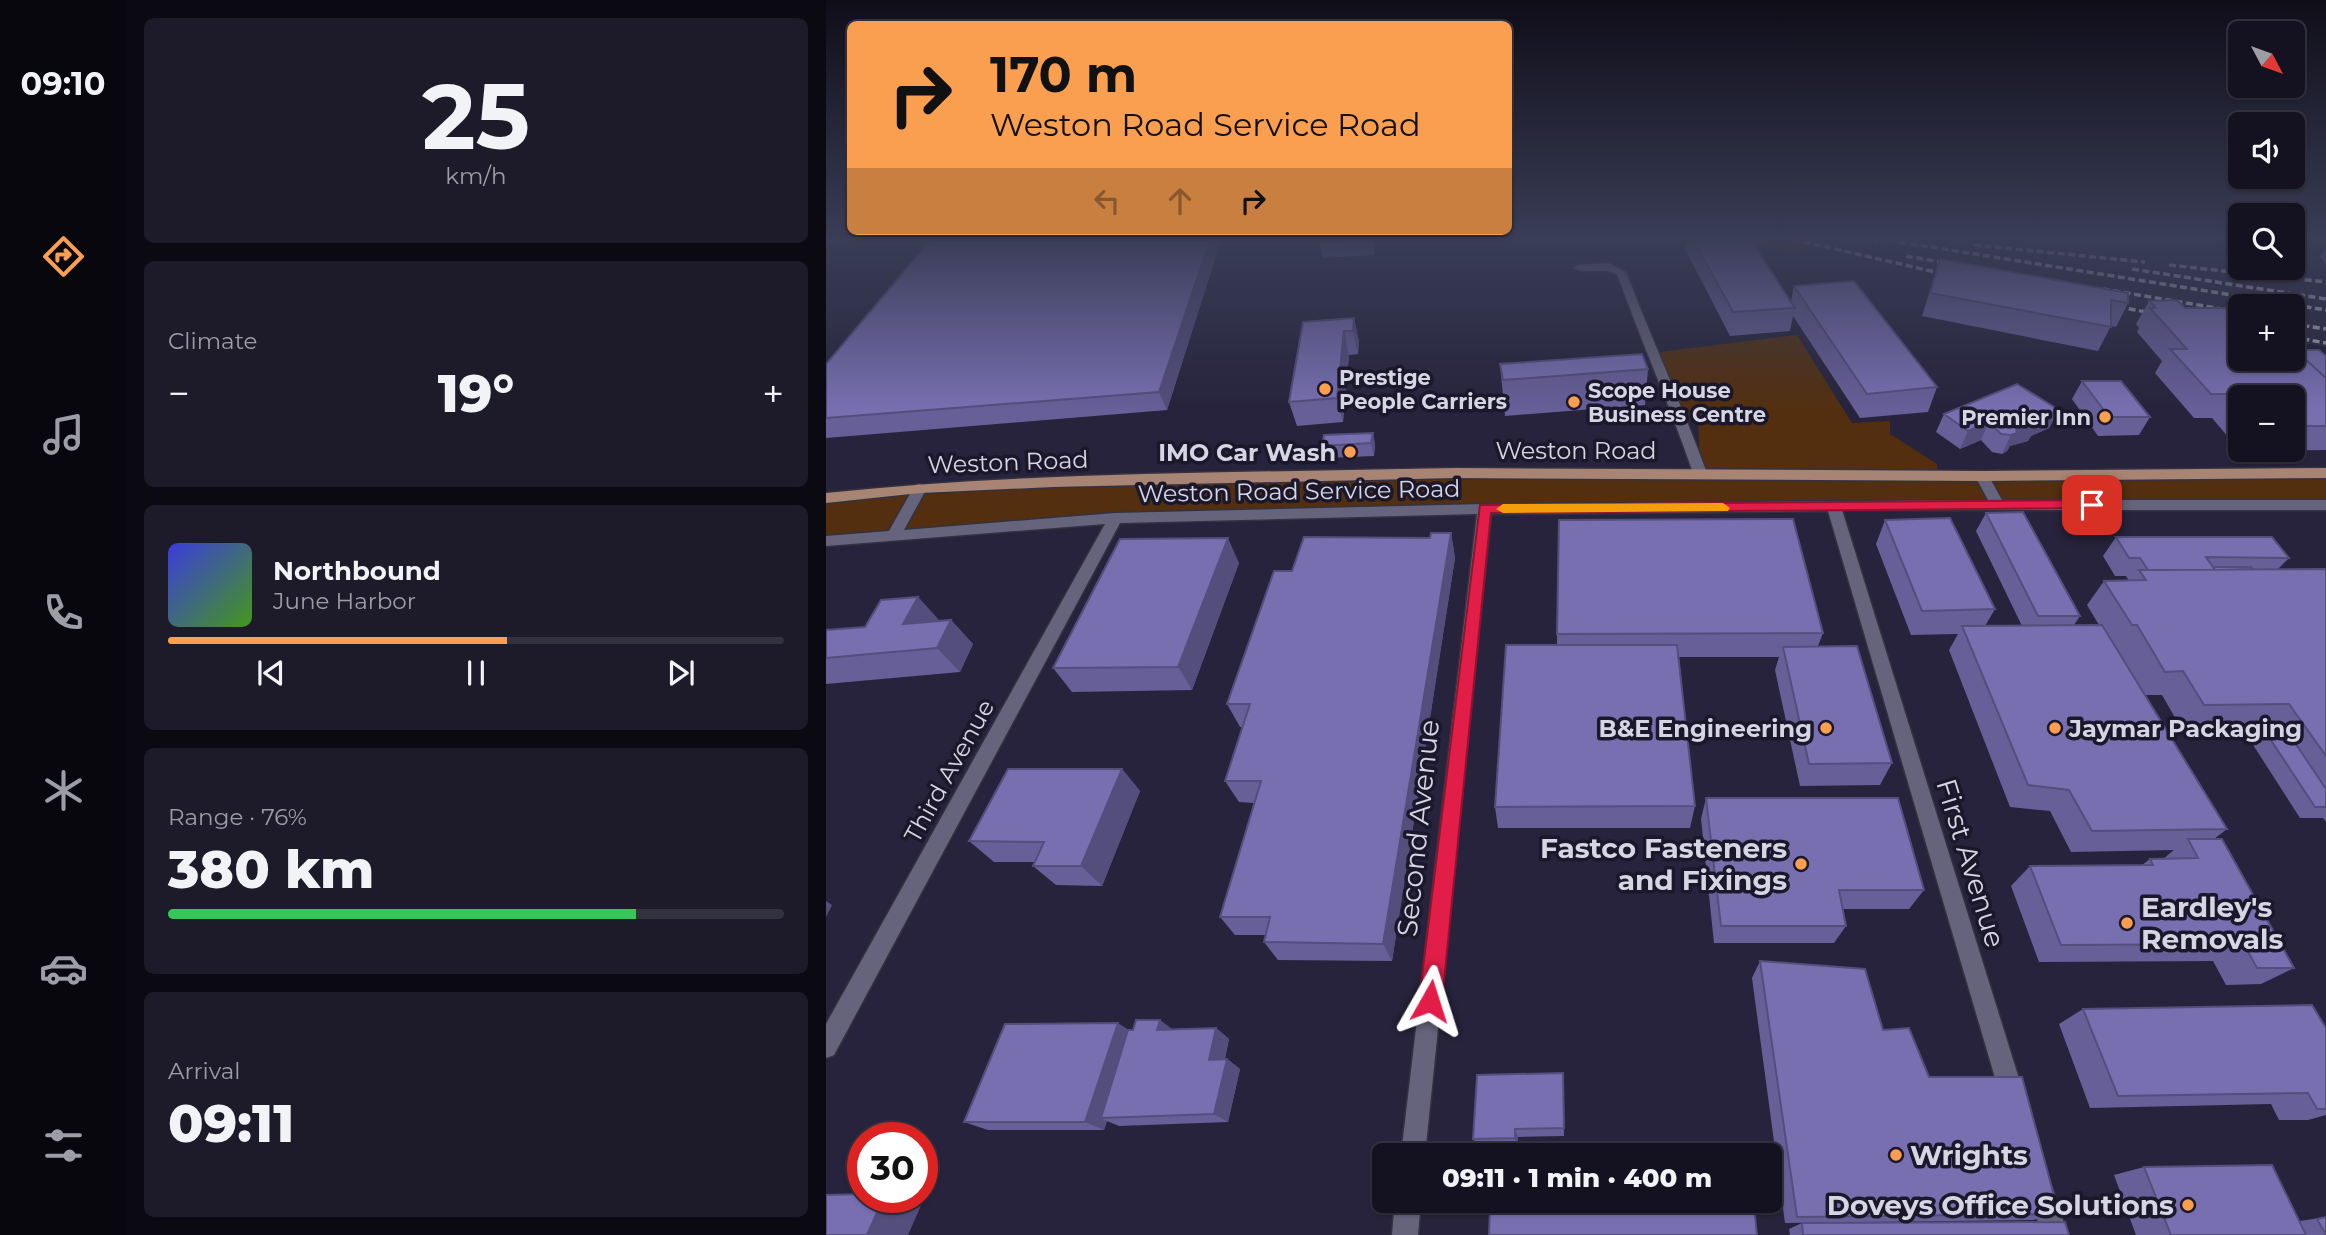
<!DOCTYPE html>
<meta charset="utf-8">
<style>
body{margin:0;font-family:Montserrat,sans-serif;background:#1d1b2a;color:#f1f3f6;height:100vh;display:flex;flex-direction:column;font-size:26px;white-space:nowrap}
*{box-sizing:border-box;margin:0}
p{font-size:23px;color:#9d9ea5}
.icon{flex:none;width:38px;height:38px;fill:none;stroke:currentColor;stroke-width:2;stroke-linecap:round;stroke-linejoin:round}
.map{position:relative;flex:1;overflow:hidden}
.panel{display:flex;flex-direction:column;gap:18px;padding:18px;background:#0b0a12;width:700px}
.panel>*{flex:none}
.banner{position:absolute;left:21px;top:21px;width:665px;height:214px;border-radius:10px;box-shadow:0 2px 5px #0004,0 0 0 2px #33323f;background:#fa9f4f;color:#111;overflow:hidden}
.needle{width:46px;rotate:131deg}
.controls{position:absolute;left:1402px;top:21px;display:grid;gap:14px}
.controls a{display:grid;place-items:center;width:77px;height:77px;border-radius:10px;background:#141221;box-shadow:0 2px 5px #0004,0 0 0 2px #33323f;font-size:35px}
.speed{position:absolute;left:21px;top:1122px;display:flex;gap:14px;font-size:35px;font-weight:700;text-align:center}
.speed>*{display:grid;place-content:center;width:91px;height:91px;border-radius:50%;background:#141221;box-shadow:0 2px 5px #0004,0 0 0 2px #33323f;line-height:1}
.speed .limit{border:10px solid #d22;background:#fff;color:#111}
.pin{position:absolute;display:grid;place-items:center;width:60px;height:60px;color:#fff;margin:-30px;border-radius:14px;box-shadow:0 4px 10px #0006}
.me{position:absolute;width:77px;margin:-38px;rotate:6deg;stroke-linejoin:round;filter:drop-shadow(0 0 5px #0008)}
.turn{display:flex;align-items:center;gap:24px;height:147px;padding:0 28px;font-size:32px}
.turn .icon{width:91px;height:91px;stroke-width:2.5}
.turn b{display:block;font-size:49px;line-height:60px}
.lanes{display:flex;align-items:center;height:66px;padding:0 28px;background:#0003;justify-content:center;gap:35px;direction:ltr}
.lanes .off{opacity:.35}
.big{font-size:52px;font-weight:800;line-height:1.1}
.panel .tile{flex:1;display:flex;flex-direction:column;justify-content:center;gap:10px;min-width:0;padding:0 24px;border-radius:10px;background:#1d1b2a}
.panel .dial{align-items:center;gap:0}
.dial b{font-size:91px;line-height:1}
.song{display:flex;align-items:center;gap:21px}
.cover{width:84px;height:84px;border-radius:10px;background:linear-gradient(135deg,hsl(240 70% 55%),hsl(100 70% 35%))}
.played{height:7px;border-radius:4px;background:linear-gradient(90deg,#fa9f4f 55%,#33323f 55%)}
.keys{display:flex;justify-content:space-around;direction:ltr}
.heat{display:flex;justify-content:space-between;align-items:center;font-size:38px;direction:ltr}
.charge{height:10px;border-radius:5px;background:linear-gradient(90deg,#34c759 76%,#33323f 0)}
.trip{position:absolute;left:546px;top:1143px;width:410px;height:70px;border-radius:10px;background:#141221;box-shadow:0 2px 5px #0004,0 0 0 2px #33323f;font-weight:800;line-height:70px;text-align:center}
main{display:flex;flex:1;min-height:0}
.menu{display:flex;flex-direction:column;width:126px;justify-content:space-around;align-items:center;background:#08070d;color:#9d9ea5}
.menu .icon{width:49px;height:49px}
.menu .selected{color:#fa9f4f}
.menu b{font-size:32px;color:#f1f3f6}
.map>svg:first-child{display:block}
.built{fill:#27233c;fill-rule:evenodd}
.green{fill:#532f0f}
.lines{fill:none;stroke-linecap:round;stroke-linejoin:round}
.street-casing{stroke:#343241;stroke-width:3}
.primary-casing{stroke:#343241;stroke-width:3}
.street{fill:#66647c;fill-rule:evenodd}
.primary{fill:#a78473;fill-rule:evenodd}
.rail{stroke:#adabbb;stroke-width:3.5;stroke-dasharray:7 3.5;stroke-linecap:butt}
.wall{fill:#675f98;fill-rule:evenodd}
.shaded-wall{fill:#544e7c}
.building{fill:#786fb1;stroke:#544e7c;stroke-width:2}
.route{fill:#e11d48;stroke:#92132f;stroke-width:2}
.slow{fill:#f59e0b}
.poi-dot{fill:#fa9f4f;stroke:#1b182c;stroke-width:2.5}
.labels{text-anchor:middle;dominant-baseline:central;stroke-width:7;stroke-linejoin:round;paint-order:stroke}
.far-poi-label{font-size:21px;font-weight:bold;fill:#d6d5e3;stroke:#1b182c;text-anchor:start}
.street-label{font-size:24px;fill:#d6d5e3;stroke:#1b182c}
.poi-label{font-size:24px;font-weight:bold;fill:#d6d5e3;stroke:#1b182c;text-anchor:end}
.near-street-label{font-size:28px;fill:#d6d5e3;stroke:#1b182c}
.near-poi-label{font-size:28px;font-weight:bold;fill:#d6d5e3;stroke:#1b182c;text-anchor:end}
</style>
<main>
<nav class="menu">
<b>09:10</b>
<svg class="icon selected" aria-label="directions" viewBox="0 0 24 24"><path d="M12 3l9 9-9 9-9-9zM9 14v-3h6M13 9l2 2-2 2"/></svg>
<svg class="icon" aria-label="music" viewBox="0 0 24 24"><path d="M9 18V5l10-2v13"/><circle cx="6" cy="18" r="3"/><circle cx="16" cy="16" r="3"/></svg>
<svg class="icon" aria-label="phone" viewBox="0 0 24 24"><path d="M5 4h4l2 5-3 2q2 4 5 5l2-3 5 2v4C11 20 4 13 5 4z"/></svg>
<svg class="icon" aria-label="climate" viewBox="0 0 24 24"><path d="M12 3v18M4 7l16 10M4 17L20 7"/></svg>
<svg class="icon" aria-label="car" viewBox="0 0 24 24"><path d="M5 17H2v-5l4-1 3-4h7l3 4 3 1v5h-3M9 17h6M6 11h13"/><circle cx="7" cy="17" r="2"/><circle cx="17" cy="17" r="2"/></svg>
<svg class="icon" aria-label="filters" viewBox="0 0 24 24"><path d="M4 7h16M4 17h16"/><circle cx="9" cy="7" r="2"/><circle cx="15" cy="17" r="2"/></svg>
</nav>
<section class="panel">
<div class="tile dial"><b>25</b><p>km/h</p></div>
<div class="tile"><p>Climate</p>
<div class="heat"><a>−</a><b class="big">19°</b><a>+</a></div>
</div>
<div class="tile">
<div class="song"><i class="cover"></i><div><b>Northbound</b><p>June Harbor</p></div></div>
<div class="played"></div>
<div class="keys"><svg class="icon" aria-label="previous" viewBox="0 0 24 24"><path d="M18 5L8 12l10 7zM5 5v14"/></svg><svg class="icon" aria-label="pause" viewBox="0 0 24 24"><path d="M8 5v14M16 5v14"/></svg><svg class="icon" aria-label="next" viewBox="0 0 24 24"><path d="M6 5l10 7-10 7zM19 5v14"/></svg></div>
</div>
<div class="tile"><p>Range · 76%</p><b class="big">380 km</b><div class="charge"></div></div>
<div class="tile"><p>Arrival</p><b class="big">09:11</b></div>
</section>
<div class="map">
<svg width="1500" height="1235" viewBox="0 0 1500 1235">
<rect width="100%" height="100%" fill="#1b182c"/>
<!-- built -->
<path class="built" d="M 0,237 L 1414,237 L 1414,268 L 1466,268 L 1467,237 L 1500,237 L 1500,347 L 1467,341 L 1466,306 L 1414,306 L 1414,359 L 1500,418 L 1500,1235 L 0,1235 ZM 1414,397 L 1466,397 L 1466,450 L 1414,450 ZM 37,1138 L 96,1138 L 96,1197 L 37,1197 ZM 558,1155 L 943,1155 L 943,1200 L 558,1200 Z"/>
<!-- green -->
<path class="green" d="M 898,237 L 958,237 L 981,248 L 970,252 L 930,244 L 913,246 Z
M 971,335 L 1026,423 L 1064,421 L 1064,434 L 1111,464 L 1111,475 L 1500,473 L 1500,505 L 1210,504 L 289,518 L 0,541 L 0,498 L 94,488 L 874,473 L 872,417 L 855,422 L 826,353 Z"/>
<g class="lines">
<defs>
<path id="street" d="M 782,263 L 800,272 C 826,340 856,405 881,473 L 879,476 L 869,476 L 867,473 C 844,405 815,341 791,274 C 776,267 760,275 747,268 L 752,265 Z
M 1156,472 L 1161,473 L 1176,500 L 1500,500 L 1500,510 L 1016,510 L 1199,1098 L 1195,1106 L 1187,1110 L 1179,1106 L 1175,1098 L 1002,511 L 665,514 L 599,1155 L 575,1155 L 651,514 L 294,523 L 8,1055 L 0,1058 L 0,1024 L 279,524 L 0,546 L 0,536 L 63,531 L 89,485 L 94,484 L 101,488 L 78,530 L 289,513 L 659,504 L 1162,500 L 1149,476 Z
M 1217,1183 L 1226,1187 L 1242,1235 L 1216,1235 L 1204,1196 L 1208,1187 Z
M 569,1200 L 595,1200 L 592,1235 L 566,1235 Z"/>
<path id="primary" d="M 629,468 L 1156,471 L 1500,468 L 1500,478 L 1156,481 L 629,478 L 227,487 L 94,493 L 0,503 L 0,493 C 209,471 419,473 629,468 Z"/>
</defs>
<!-- street casing -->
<use href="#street" class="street-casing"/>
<!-- primary casing -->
<use href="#primary" class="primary-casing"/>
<!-- street -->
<use href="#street" class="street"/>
<!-- primary -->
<use href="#primary" class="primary"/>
<!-- rail -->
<path class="rail" d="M 957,237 L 1127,276
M 1026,237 L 1052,241
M 1043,237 L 1500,310
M 1148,245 L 1319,262
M 1080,256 L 1132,265
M 1343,265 L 1500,282
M 1306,269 L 1500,299
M 1277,289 L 1414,312
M 1282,305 L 1337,315
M 1466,324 L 1500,329
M 1466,337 L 1500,343"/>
</g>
<!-- wall -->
<path class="wall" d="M 107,237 L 396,237 L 341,410 L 0,438 L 0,364 Z
M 494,237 L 549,237 L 548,255 L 497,258 L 493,242 Z
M 860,237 L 923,237 L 965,301 L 968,286 L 1111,387 L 1102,412 L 1034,418 L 967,316 L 964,331 L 904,336 L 859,249 Z
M 1500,247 L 1500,265 L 1494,256 Z
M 1114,259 L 1302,303 L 1290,327 L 1285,326 L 1272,351 L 1096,316 Z
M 1323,301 L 1410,318 L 1469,350 L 1500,356 L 1500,450 L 1414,451 L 1386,418 L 1368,418 L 1329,373 L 1336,361 L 1311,332 L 1313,328 L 1310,324 ZM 1414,397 L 1466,397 L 1466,450 L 1414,450 Z
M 528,318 L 533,342 L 532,354 L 523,355 L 517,422 L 471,426 L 463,402 Z
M 674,364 L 822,369 L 819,405 L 679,416 Z
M 1256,381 L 1324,417 L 1313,435 L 1272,436 L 1246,399 Z
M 1233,410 L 1223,428 L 1205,436 L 1202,441 L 1184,446 L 1181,451 L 1176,454 L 1166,452 L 1155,440 L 1134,449 L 1110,432 L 1118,414 Z
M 547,433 L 549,445 L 548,456 L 499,458 L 496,446 Z
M 1160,513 L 1254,616 L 1248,625 L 1273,625 L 1261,605 L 1278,581 L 1303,581 L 1300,576 L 1289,576 L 1277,556 L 1290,537 L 1463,558 L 1452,569 L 1500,569 L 1500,822 L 1497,818 L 1474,818 L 1422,737 L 1433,727 L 1355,728 L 1336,695 L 1319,695 L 1401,829 L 1388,839 L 1468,968 L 1435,984 L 1400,985 L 1387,961 L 1213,962 L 1185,886 L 1204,866 L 1316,865 L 1324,859 L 1337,859 L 1348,850 L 1245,852 L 1224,811 L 1184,807 L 1123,650 L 1132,634 L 1085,635 L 1050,544 L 1059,520 L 1169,609 L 1159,626 L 1196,626 L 1150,531 Z
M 625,533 L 629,558 L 566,961 L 452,960 L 438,942 L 440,935 L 409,935 L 394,917 L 428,803 L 413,802 L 399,781 L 417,727 L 414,727 L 401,704 L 466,571 Z
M 413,563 L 366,690 L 246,692 L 227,668 Z
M 92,597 L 113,621 L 125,620 L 147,644 L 134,672 L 0,684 L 0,630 L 39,627 Z
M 997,633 L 992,646 L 1066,763 L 1054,785 L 974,786 L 949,670 L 953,657 L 853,657 L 869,806 L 864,828 L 672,828 L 669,807 L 731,645 L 731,634 Z
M 296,769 L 314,791 L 276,886 L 230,885 L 207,866 L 209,862 L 168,862 L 143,841 Z
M 880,798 L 1098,890 L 1083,909 L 1017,909 L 1020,926 L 1008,943 L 888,943 L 875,819 Z
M 934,961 L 1057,1030 L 1233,1214 L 1207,1220 L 959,1223 L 926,978 Z
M 1257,1009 L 1500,1028 L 1500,1115 L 1482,1120 L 1453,1120 L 1445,1104 L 1264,1108 L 1233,1024 Z
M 390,1028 L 403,1039 L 399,1059 L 401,1059 L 414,1069 L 402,1122 L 293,1126 L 281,1121 L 278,1130 L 162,1130 L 138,1122 L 302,1030 Z
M 737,1073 L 738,1136 L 692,1137 L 691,1145 L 651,1146 L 647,1139 Z
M 1318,1167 L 1474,1221 L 1500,1217 L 1500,1235 L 1310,1235 L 1288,1175 Z
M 976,1223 L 1243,1235 L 964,1235 L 963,1229 Z"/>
<!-- shaded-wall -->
<path class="shaded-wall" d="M 0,237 L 11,237 L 0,248 Z
M 385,237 L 396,237 L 341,410 L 333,392 Z
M 545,237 L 549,237 L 548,255 L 545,238 Z
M 528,318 L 533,342 L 532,354 L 527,331 Z
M 518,331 L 523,355 L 517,422 L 511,398 Z
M 1233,410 L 1223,428 L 1205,436 L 1202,441 L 1184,446 L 1181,451 L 1176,454 L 1185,435 L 1190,428 Z
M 1163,422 L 1155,440 L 1134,449 L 1142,431 Z
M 547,433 L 549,445 L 548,456 L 545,443 Z
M 625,533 L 629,558 L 566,961 L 557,944 Z
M 402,538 L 413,563 L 366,690 L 352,667 Z
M 92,597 L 114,621 L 77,624 Z
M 125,620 L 147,644 L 134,672 L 111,648 Z
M 296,769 L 314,791 L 276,886 L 255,866 Z
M 0,901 L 6,905 L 0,917 Z
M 334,1020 L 349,1031 L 331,1030 Z
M 292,1023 L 309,1034 L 275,1118 L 281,1121 L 278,1130 L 259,1122 Z
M 390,1028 L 403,1039 L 396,1070 L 383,1060 Z
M 401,1059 L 414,1069 L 402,1122 L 388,1114 Z
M 689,1129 L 692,1137 L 691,1145 L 689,1138 Z
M 58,1197 L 78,1197 L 97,1201 L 82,1235 L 41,1235 Z"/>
<!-- building -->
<path class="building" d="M 107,237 L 385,237 L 333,392 L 0,418 L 0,364 Z
M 494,237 L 545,237 L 545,238 L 493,242 Z
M 866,237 L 923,237 L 969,308 L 907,312 Z
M 1114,259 L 1302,293 L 1302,303 L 1285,300 L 1285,327 L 1104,293 Z
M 1028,281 L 1111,387 L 1041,394 L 968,286 Z
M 1351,300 L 1359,308 L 1399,308 L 1410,318 L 1414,318 L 1414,359 L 1466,359 L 1466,347 L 1500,378 L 1500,426 L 1466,426 L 1466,397 L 1414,397 L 1414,406 L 1403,394 L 1385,394 L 1344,349 L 1361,349 L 1324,308 L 1330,308 L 1323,301 Z
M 528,318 L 527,331 L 518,331 L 511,398 L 463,402 L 477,322 Z
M 1469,350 L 1493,350 L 1500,356 L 1500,378 Z
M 816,354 L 822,369 L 677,380 L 674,364 Z
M 1256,381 L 1295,381 L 1324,417 L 1283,417 Z
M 1191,384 L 1233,410 L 1208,420 L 1211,423 L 1190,428 L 1191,433 L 1185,435 L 1175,434 L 1163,422 L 1142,431 L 1118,414 Z
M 547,433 L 545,443 L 496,446 L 498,435 Z
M 1197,512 L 1254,616 L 1212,616 L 1160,513 Z
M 1124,518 L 1169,609 L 1096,611 L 1059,520 Z
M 967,519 L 997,633 L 731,634 L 733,520 Z
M 605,533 L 625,533 L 557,944 L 438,942 L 444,917 L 394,917 L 435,781 L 399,781 L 424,704 L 401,704 L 448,571 L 466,571 L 478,537 L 604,538 Z
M 1290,537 L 1446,537 L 1463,558 L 1380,557 L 1389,570 L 1322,570 L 1314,558 L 1303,558 Z
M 402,538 L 352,667 L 227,668 L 294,539 Z
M 1387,567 L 1425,567 L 1427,569 L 1389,570 Z
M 1500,569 L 1500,756 L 1463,704 L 1378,705 L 1357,671 L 1339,672 L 1311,625 L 1306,625 L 1278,581 L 1320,580 L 1313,570 Z
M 92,597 L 77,624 L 125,620 L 111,648 L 0,658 L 0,630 L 39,627 L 55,600 Z
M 1276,625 L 1401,829 L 1266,831 L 1243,790 L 1202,785 L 1136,626 Z
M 680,645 L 851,645 L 869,806 L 669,807 Z
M 1031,646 L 1066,763 L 983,764 L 957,647 Z
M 1435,725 L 1457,725 L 1500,789 L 1500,807 L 1489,807 Z
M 182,769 L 296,769 L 255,866 L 207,866 L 218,842 L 143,841 Z
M 880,798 L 1072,798 L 1098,890 L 1013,890 L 1020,926 L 895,926 Z
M 1362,839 L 1396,839 L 1468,968 L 1431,968 L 1418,944 L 1235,945 L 1204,866 L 1327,865 L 1324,859 L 1372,858 Z
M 934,961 L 1039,969 L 1057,1030 L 1083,1028 L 1103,1077 L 1196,1077 L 1233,1214 L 971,1217 Z
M 1486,1005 L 1500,1028 L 1500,1109 L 1491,1109 L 1482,1093 L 1292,1096 L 1257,1009 Z
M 310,1020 L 334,1020 L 331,1030 L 390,1028 L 383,1060 L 401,1059 L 388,1114 L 275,1118 L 302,1030 L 307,1030 Z
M 292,1023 L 259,1122 L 138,1122 L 179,1024 Z
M 737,1073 L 738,1128 L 689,1129 L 689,1138 L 647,1139 L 651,1075 Z
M 1446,1165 L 1480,1235 L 1345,1235 L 1318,1167 Z
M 37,1194 L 37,1197 L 58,1197 L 41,1235 L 0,1235 L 0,1195 Z
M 928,1206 L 931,1235 L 663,1235 L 664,1207 Z
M 1500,1217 L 1500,1235 L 1491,1219 Z
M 1239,1222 L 1243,1235 L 977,1235 L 976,1223 Z"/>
<!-- sky -->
<linearGradient id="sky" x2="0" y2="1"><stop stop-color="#0f0d18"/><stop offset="0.58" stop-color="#393d56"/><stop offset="1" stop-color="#393d56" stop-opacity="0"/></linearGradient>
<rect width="1500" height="410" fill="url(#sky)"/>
<!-- route -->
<path class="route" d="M 1266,500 L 1271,501 L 1271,508 L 665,513 L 616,1001 L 612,1009 L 604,1012 L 597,1009 L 593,1001 L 654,505 Z"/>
<!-- slow -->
<path class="slow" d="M 897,503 L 904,508 L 902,511 L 677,513 L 670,509 L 677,504 Z"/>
<!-- markers -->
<g class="poi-dot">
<circle cx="499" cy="389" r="7"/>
<circle cx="748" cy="402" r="7"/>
<circle cx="1279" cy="417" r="7"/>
<circle cx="524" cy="452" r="7"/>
<circle cx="1000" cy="728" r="7"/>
<circle cx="1229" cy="728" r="7"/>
<circle cx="975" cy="864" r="7"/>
<circle cx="1301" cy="923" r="7"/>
<circle cx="1070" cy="1155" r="7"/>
<circle cx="1362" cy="1205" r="7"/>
</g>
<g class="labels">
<!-- far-poi labels -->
<g class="far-poi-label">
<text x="513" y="377">Prestige<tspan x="513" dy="24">People Carriers</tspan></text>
<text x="762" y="390">Scope House<tspan x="762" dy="24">Business Centre</tspan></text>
<text x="1265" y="417" text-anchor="end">Premier Inn</text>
</g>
<!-- street labels -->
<g class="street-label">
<text x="750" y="450">Weston Road</text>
<text transform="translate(182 462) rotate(-2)">Weston Road</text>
<text transform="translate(473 491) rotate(-1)">Weston Road Service Road</text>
<text transform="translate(123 771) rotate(-61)">Third Avenue</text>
</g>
<!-- poi labels -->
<g class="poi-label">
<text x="510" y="452">IMO Car Wash</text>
<text x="986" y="728">B&amp;E Engineering</text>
<text x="1243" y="728" text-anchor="start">Jaymar Packaging</text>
</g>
<!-- near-street labels -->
<g class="near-street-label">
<text transform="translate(592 828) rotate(-84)">Second Avenue</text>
<text transform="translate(1145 863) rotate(73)">First Avenue</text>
</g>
<!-- near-poi labels -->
<g class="near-poi-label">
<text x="961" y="848">Fastco Fasteners<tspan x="961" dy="32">and Fixings</tspan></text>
<text x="1315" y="907" text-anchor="start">Eardley's<tspan x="1315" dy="32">Removals</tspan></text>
<text x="1084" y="1155" text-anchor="start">Wrights</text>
<text x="1348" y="1205">Doveys Office Solutions</text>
</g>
</g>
</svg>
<div class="controls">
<a><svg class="needle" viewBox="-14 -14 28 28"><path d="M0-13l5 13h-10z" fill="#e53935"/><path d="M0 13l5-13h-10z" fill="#9d9ea5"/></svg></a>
<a><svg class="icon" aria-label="sound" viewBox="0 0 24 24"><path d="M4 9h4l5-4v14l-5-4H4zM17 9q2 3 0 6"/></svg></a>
<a><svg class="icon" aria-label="search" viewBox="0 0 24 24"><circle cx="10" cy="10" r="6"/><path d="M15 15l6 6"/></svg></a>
<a>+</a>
<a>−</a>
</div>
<div class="speed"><div class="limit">30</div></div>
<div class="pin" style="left:1266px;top:505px;background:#d93025"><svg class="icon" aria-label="arrive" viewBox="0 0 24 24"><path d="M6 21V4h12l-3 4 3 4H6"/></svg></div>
<svg class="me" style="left:604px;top:1001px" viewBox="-20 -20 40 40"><path d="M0-17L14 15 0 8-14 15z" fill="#e11d48" stroke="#fff" stroke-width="4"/></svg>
<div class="trip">09:11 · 1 min · 400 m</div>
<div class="banner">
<div class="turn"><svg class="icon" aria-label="right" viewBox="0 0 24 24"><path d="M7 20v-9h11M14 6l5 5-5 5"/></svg><div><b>170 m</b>Weston Road Service Road</div></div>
<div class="lanes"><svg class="icon off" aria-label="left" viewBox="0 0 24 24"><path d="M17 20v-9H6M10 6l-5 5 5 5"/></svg><svg class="icon off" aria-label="ahead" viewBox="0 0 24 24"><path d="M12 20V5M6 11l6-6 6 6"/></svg><svg class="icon" aria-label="right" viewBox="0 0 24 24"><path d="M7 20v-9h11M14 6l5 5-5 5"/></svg></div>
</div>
</div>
</main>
